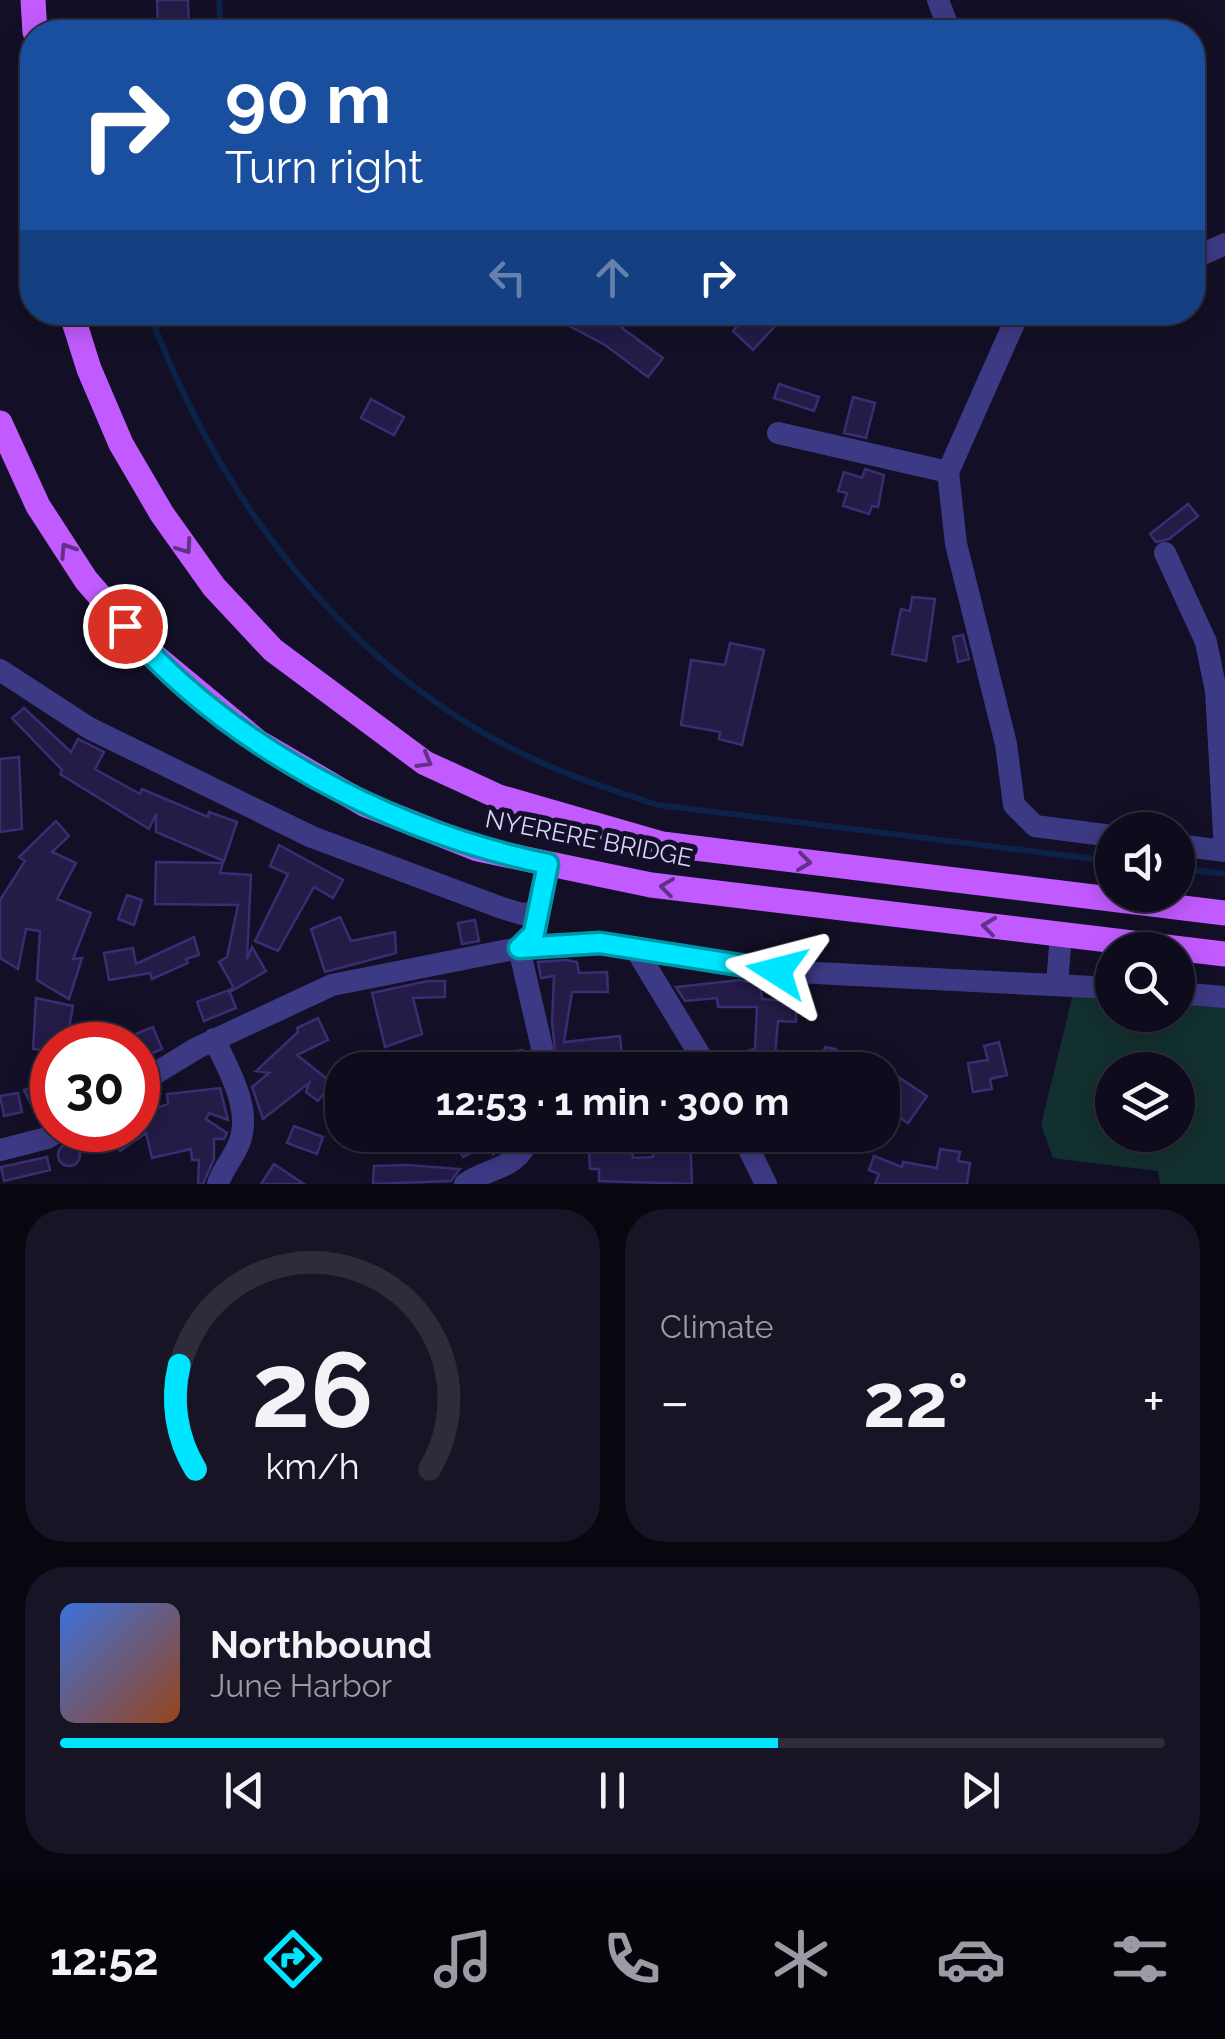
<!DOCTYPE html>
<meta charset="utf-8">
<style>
body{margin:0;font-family:Raleway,sans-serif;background:#171425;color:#f1f3f6;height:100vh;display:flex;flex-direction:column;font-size:38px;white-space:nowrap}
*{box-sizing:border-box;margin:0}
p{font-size:32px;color:#9b9ba3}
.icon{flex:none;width:55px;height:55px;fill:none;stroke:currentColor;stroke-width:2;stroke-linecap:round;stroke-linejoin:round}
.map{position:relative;height:1184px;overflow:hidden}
.details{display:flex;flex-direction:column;gap:25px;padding:25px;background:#08060f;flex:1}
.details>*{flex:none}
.banner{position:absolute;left:20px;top:20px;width:1185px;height:305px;border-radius:40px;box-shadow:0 5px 25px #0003,0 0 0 2px #2e2b3b;background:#1a4fa0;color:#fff;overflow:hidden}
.controls{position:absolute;left:1095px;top:812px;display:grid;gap:20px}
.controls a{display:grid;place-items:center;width:100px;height:100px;border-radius:50%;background:#0e0b1c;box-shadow:0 5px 25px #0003,0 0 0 2px #2e2b3b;font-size:50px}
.speed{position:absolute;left:30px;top:1022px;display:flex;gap:20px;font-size:50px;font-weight:700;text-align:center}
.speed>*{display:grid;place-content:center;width:130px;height:130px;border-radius:50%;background:#0e0b1c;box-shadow:0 5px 25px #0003,0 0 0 2px #2e2b3b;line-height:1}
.speed .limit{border:15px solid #d22;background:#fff;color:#111}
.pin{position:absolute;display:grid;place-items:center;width:85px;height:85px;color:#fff;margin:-42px;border:5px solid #fff;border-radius:50%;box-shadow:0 2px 10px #0007}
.me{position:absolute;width:110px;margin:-55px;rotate:279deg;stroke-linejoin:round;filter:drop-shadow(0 0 8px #0008)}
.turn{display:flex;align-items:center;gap:35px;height:210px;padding:0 40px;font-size:45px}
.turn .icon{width:130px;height:130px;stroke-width:2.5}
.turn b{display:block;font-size:70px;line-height:85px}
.lanes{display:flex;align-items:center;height:95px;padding:0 40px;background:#0003;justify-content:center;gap:50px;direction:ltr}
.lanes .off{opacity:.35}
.big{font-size:75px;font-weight:700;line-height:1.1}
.details .widget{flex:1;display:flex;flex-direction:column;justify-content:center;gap:15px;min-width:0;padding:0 35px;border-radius:40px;background:#171425}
.details .dial{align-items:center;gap:0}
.dial svg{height:260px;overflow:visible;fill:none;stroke:#2e2b3b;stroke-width:7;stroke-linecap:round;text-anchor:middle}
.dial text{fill:#f1f3f6;stroke:none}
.song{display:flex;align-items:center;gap:30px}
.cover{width:120px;height:120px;border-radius:15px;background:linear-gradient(135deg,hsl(220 70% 55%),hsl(20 70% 35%))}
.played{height:10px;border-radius:5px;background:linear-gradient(90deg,#00e5ff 65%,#2e2b3b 65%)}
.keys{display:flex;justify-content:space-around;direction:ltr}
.heat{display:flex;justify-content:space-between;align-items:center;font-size:55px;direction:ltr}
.details .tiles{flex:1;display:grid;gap:25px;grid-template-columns:1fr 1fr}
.widget:last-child{grid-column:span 2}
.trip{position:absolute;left:325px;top:1052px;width:575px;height:100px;border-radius:40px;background:#0e0b1c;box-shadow:0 5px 25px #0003,0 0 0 2px #2e2b3b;font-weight:700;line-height:100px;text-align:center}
.tab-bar{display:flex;height:160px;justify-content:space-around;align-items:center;background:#06040b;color:#9b9ba3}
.tab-bar .icon{width:70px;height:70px}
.tab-bar .selected{color:#00e5ff}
.tab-bar b{font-size:45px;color:#f1f3f6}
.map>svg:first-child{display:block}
.green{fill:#12302f;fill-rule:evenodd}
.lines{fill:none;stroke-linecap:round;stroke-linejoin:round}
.stream{stroke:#0c2248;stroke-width:6}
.building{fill:#241b47;stroke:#3b2d73;stroke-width:2.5}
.minor{stroke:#3d3a85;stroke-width:22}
.major{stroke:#c25bff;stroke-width:25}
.oneway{stroke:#623188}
.route-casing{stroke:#0095a6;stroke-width:25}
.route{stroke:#00e5ff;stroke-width:18}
.labels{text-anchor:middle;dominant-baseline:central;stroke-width:10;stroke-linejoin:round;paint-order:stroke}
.street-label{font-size:25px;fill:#d9d4ff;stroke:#130f26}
</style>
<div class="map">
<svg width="1225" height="1184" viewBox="0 0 1225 1184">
<rect width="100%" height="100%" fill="#130f26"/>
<!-- green -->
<path class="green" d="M 1112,989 L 1112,1015 L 1178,1015 L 1178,999 L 1225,1006 L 1225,1184 L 1160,1184 L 1158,1171 L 1053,1158 L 1041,1125 L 1073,994 ZM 1112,1070 L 1178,1070 L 1178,1135 L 1112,1135 Z"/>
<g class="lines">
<!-- stream -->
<path class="stream" d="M 219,0 L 221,32
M 149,312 C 216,491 336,657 509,747 C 556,772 608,789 658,805 L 1112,861
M 1178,868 L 1225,874"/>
</g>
<!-- building -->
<path class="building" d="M 157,0 L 188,0 L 189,32 L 158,32 Z
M 543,312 L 636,312 L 622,328 L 663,358 L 648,377 L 605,345 Z
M 751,312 L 761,312 L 775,326 L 753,350 L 733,331 Z
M 779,384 L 819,397 L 814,411 L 774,398 Z
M 853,397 L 875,403 L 866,438 L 844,433 Z
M 371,399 L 404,417 L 394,435 L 361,418 Z
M 865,469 L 884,475 L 878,507 L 872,506 L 869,514 L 843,506 L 847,493 L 838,491 L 844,472 L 862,478 Z
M 1188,504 L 1198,516 L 1169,539 L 1156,542 L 1150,534 Z
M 912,597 L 935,599 L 926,661 L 892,654 L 901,609 L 910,611 Z
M 963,635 L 969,659 L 958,662 L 953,637 Z
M 730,643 L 764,650 L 742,745 L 719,739 L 720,732 L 681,725 L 691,660 L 725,665 Z
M 24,708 L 71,752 L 78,739 L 104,752 L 95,769 L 140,794 L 142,789 L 208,817 L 209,812 L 237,822 L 224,861 L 156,832 L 156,814 L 149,829 L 60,774 L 62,770 L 12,718 Z
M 19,757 L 22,829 L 0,832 L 0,759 Z
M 56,821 L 69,836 L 52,852 L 76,863 L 57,899 L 91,913 L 73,959 L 82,958 L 69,999 L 37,980 L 40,931 L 26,929 L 18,969 L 0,958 L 0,900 L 25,861 L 19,857 Z
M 279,845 L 343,880 L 333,898 L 314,887 L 278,951 L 255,941 L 288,874 L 270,866 Z
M 156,862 L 223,863 L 220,873 L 251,875 L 247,959 L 252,947 L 266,971 L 230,992 L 233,986 L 219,962 L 227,957 L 238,905 L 155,904 Z
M 127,895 L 142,900 L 134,925 L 118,919 Z
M 340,917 L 351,941 L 395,932 L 396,953 L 325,972 L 311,929 Z
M 475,920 L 479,941 L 462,944 L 458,923 Z
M 194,937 L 199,955 L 186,959 L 188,963 L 152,979 L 150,973 L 109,980 L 104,953 L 133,948 L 136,964 Z
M 566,960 L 577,962 L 579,973 L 607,972 L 608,992 L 572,992 L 564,1042 L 620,1036 L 623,1067 L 565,1070 L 565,1062 L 556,1060 L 552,1022 L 554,976 L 541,978 L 538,962 Z
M 740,980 L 760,984 L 762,999 L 797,1002 L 796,1022 L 778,1021 L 775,1054 L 822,1061 L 825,1047 L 835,1049 L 862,1070 L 785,1070 L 747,1064 L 748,1070 L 724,1070 L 719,1058 L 755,1049 L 757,1007 L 718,1007 L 717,998 L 685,1001 L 676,987 Z
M 428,981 L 445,981 L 445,997 L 413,998 L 422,1034 L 385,1047 L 372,993 Z
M 229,990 L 236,1008 L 204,1021 L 197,1002 Z
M 36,998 L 73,1006 L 66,1045 L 52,1045 L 52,1051 L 33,1049 Z
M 318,1018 L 328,1040 L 297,1055 L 332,1083 L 318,1101 L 306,1092 L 309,1083 L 263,1119 L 252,1087 L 269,1073 L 256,1071 L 298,1032 L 297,1028 Z
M 153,1027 L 162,1049 L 138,1059 L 138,1045 L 109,1045 Z
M 999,1042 L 1007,1075 L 990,1079 L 992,1089 L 973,1092 L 968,1063 L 988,1060 L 984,1046 Z
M 522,1050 L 518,1070 L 446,1070 L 445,1062 Z
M 882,1066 L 927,1096 L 908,1123 L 882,1106 Z
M 39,1086 L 46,1121 L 41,1124 L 24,1090 Z
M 220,1088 L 228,1120 L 209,1113 L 206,1119 L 227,1133 L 224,1139 L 214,1139 L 214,1159 L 203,1184 L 198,1184 L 199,1160 L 192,1160 L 191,1149 L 152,1158 L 146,1133 L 120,1151 L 105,1130 L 138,1130 L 138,1114 L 168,1104 L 167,1094 Z
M 18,1093 L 22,1112 L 4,1116 L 0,1096 Z
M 294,1126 L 323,1137 L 317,1154 L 287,1143 Z
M 451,1135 L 510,1135 L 511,1140 L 493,1154 L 492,1142 L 463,1157 Z
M 554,1135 L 578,1135 L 577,1153 L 554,1152 Z
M 653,1135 L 690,1135 L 692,1184 L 599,1181 L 599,1169 L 590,1169 L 589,1150 L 632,1150 L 633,1158 L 653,1157 Z
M58 1155a11 11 0 1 1 22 0a11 11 0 1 1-22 0Z
M 940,1149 L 960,1152 L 958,1161 L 970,1163 L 967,1184 L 875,1184 L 879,1174 L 869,1170 L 874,1156 L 902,1167 L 903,1162 L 937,1168 Z
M 47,1157 L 50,1170 L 4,1181 L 1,1167 Z
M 274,1164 L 304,1184 L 261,1184 Z
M 407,1165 L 460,1169 L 451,1181 L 373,1184 L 374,1166 Z"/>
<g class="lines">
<!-- minor -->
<path class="minor" d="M 938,0 L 950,32
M 1192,259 L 1225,244
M 1019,312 L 948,472 L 956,544 L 1006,744 L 1014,805 L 1035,826 L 1112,836
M 778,433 L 948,472
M 1165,553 L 1206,642 L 1216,691 L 1225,851
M 0,670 L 89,728 L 312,837 L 502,908 L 522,914 L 536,912 L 548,864
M 1178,845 L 1225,851
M 529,938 L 519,948 L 542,1048 L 541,1070
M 635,948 L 709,1070
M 1057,984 L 1061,934
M 1178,993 L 1225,997
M 214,1039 C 229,1071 255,1113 237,1148 C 231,1161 222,1170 218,1184
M 138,1084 L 197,1048 L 332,985 L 519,948 L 599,943 L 777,971 L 1112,988
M 742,1135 L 766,1184
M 0,1150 L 47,1138 L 61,1130
M 465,1184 C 492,1165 517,1172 530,1135"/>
<!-- major -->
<path class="major" d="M 33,0 L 35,32
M 71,312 L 89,369 L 121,444 L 162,514 L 214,587 L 273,650 L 425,763 L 499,797 L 662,844 L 1225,913
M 0,423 L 38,506 L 86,580 L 145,648 L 258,742 L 364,804 L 478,849 L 651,885 L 1225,954"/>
</g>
<!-- one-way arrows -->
<defs><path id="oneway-chevron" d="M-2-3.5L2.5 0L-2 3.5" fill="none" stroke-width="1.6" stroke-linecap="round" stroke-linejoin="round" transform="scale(2.5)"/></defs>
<g class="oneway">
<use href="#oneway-chevron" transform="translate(185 547) rotate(55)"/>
<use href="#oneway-chevron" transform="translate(67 550) rotate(-123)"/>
<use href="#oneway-chevron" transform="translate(425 761) rotate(30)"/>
<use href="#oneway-chevron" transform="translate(804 862) rotate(7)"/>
<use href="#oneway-chevron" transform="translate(667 887) rotate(-173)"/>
<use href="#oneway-chevron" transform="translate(989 926) rotate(-173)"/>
</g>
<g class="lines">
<defs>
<path id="route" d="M 125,626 C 230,748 393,832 548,864 L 534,933 L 519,948 L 600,943 L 777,971"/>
</defs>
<!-- route casing -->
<use href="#route" class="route-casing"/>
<!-- route -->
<use href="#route" class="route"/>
</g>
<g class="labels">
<!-- street labels -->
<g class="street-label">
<text transform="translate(589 838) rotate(11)">NYERERE BRIDGE</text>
</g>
</g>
</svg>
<div class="controls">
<a><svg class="icon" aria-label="sound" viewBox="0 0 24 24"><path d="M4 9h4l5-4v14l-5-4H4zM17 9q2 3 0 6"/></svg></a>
<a><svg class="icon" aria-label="search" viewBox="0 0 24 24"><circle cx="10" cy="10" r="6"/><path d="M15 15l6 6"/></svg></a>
<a><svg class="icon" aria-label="layers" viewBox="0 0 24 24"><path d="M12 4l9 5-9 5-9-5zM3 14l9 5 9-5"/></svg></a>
</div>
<div class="speed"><div class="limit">30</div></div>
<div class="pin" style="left:125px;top:626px;background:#d93025"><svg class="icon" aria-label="arrive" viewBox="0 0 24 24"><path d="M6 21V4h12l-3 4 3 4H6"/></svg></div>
<svg class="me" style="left:777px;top:971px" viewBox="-20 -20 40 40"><path d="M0-17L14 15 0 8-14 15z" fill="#00e5ff" stroke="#fff" stroke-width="4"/></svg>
<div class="trip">12:53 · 1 min · 300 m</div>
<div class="banner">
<div class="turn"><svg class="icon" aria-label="right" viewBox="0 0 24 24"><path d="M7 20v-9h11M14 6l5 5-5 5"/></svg><div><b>90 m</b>Turn right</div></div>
<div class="lanes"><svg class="icon off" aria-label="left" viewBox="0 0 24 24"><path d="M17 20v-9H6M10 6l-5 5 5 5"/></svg><svg class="icon off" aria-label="ahead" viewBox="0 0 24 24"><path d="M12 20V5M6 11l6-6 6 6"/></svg><svg class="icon" aria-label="right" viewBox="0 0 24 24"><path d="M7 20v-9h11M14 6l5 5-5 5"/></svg></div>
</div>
</div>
<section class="details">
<div class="tiles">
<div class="widget dial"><svg viewBox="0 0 100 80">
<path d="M14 69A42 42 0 1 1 86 69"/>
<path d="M14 69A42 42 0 0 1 9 37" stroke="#00e5ff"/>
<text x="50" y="56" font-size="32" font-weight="700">26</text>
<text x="50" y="72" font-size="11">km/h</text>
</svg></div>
<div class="widget"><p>Climate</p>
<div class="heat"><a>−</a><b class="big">22°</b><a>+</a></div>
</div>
<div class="widget">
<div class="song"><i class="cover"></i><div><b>Northbound</b><p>June Harbor</p></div></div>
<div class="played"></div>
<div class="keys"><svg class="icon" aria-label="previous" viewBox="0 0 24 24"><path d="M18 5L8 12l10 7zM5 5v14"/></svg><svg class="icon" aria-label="pause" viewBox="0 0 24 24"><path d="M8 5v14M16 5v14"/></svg><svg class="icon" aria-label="next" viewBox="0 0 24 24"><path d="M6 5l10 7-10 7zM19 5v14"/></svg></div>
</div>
</div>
</section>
<nav class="tab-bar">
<b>12:52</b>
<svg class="icon selected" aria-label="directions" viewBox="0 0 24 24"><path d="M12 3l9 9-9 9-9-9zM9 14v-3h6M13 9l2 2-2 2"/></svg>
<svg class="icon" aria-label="music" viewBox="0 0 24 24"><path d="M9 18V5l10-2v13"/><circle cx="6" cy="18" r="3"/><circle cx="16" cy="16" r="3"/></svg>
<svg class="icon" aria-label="phone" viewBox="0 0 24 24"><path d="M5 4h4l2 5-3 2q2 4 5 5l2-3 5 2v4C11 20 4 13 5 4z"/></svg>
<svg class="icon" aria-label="climate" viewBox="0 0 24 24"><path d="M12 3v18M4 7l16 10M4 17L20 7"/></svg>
<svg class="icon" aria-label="car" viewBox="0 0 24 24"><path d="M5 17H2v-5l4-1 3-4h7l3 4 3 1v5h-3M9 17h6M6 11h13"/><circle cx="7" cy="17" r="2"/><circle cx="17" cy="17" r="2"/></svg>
<svg class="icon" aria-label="filters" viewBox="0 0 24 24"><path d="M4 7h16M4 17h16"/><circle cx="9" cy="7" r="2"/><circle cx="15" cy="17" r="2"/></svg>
</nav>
